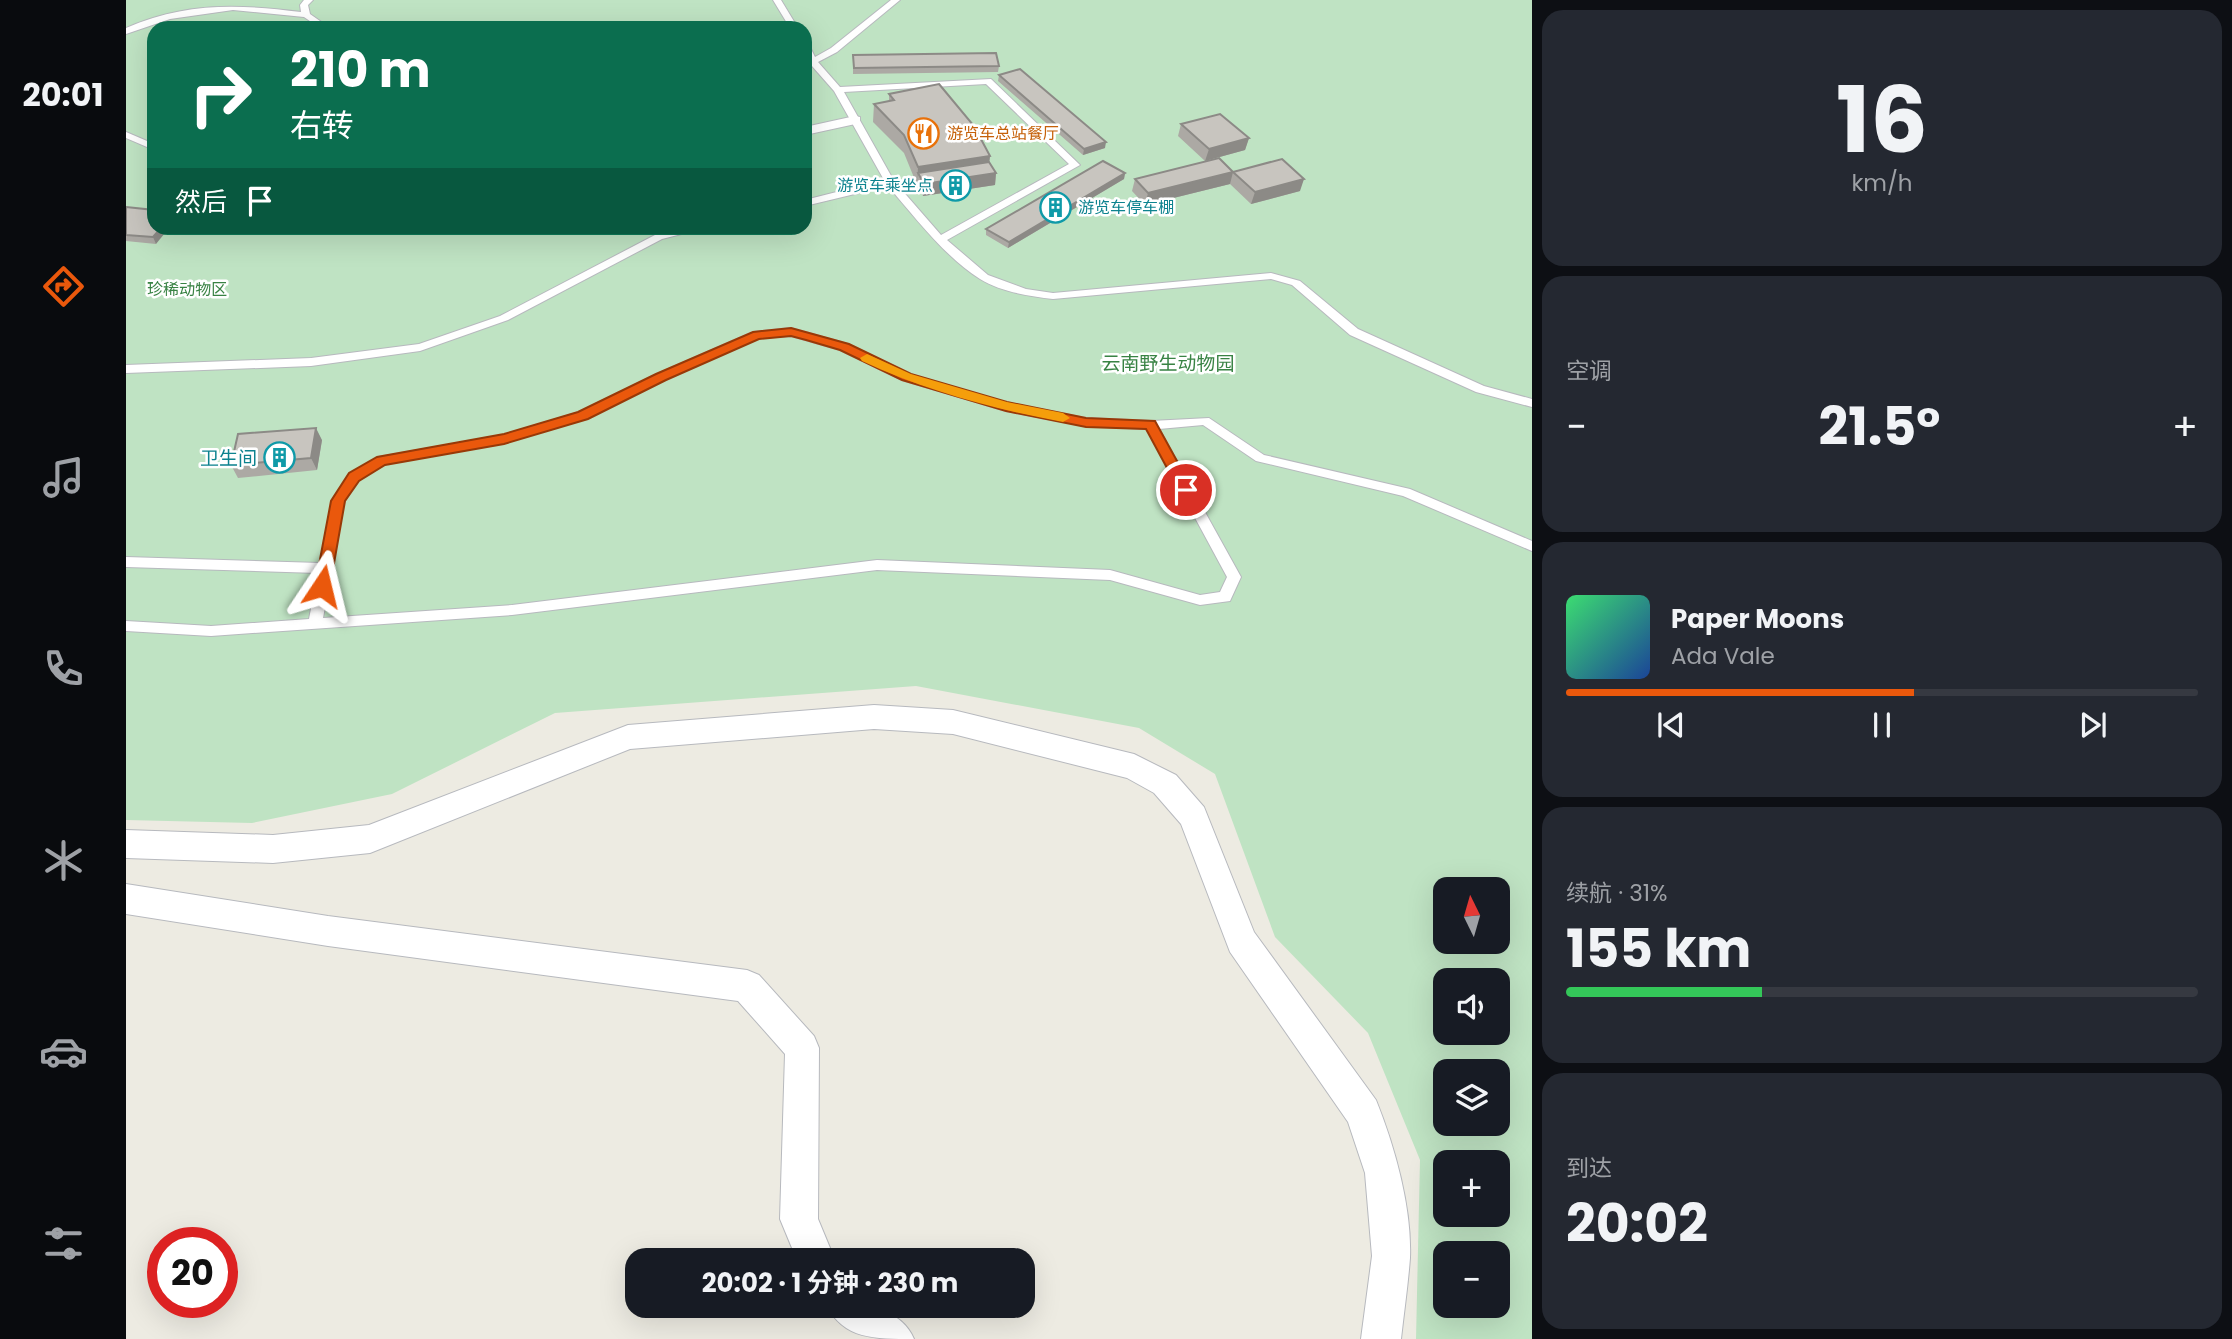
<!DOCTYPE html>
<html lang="zh">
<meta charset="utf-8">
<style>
body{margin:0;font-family:Poppins,"Noto Sans SC",sans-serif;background:#242831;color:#f1f3f6;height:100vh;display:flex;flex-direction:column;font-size:26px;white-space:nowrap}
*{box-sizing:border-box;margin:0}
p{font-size:23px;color:#9ea1a6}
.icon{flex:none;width:38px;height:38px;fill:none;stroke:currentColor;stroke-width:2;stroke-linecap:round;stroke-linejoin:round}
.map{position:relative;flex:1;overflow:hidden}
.details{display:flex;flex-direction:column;gap:10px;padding:10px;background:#0d0f14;width:700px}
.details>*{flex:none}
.top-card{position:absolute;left:21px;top:21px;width:665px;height:214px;border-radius:21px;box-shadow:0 7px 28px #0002;background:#0b6e4f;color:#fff;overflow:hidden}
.needle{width:46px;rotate:355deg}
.controls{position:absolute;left:1307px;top:877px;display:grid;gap:14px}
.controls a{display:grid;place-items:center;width:77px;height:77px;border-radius:14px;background:#171b24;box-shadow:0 7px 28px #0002;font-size:35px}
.speed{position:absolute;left:21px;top:1227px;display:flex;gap:14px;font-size:35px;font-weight:700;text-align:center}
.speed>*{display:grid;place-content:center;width:91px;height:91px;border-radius:50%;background:#171b24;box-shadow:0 7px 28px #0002;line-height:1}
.speed .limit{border:10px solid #d22;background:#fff;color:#111}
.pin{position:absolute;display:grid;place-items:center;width:60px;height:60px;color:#fff;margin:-30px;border:4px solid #fff;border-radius:50%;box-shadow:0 2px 7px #0007}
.me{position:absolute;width:77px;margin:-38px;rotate:10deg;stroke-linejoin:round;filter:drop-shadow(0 0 5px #0008)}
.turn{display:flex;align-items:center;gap:24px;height:147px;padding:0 28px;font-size:32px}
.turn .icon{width:91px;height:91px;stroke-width:2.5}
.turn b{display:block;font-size:49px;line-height:60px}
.then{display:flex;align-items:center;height:66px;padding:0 28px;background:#0003;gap:14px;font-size:26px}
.big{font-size:52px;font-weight:700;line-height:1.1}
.details .tile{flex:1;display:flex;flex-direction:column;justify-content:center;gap:10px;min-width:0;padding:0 24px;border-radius:21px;background:#242831}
.details .dial{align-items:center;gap:0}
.dial b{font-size:91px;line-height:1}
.song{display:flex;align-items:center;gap:21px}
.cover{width:84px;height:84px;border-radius:10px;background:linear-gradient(135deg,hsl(140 70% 55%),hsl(220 70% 35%))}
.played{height:7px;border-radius:4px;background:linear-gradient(90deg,#ea580c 55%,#363941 55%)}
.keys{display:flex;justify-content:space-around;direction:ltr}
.heat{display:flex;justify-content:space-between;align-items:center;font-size:38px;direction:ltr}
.charge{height:10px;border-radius:5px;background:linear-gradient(90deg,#34c759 31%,#363941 0)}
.trip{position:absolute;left:499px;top:1248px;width:410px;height:70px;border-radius:21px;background:#171b24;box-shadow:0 7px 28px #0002;font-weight:700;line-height:70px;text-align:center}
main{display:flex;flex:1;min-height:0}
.dock{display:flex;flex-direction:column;width:126px;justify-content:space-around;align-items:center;background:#090b0e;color:#9ea1a6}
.dock .icon{width:49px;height:49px}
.dock .selected{color:#ea580c}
.dock b{font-size:32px;color:#f1f3f6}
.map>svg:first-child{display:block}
.green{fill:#bfe3c3;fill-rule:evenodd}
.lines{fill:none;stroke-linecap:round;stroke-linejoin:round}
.service-casing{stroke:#b7b9be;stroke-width:2}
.pedestrian-casing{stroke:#b7b9be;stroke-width:2}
.minor-casing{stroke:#b7b9be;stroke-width:2}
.service{fill:#fff;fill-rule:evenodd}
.pedestrian{fill:#fff;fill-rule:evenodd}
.minor{fill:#fff;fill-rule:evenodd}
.wall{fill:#aca9a4}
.shaded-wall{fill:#8c8a86}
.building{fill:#c8c5bf;stroke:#8c8a86;stroke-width:2}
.route{fill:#ea580c;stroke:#983908;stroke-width:2}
.slow{fill:#f59e0b}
.labels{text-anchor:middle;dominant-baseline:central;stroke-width:5;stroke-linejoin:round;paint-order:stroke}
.far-food-label{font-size:16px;fill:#c56008;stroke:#fff;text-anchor:start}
.far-culture-label{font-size:16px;fill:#0d838f;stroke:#fff;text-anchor:end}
.far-park-label{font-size:16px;fill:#398344;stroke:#fff}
.park-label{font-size:19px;fill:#398344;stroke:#fff}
.culture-label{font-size:19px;fill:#0d838f;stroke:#fff;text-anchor:end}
</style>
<main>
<nav class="dock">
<b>20:01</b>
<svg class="icon selected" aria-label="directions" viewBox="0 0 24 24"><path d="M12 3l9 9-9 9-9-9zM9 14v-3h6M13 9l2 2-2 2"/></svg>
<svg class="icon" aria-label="music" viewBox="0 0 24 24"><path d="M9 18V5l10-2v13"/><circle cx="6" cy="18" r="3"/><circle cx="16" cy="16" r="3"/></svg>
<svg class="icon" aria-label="phone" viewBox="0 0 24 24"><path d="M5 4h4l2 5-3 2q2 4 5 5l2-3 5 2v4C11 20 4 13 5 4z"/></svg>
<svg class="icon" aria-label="climate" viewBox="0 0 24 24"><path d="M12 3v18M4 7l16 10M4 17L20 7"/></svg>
<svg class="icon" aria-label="car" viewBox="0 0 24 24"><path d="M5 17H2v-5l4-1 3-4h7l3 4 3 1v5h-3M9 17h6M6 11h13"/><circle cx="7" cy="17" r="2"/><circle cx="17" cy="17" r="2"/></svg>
<svg class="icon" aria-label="filters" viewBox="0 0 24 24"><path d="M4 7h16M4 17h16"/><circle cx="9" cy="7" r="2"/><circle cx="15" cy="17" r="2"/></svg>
</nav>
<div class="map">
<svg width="1406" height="1339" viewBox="0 0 1406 1339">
<rect width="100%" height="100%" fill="#edebe2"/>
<!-- green -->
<path class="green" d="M 0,0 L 1406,0 L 1406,1339 L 1290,1339 L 1294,1160 L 1242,1033 L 1149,937 L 1089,774 L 1013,728 L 790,686 L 429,713 L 266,794 L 126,823 L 0,820 ZM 28,28 L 679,28 L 679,228 L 28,228 ZM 1320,889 L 1372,889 L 1372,942 L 1320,942 ZM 1320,980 L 1372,980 L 1372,1032 L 1320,1032 ZM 1320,1071 L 1372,1071 L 1372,1124 L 1320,1124 ZM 1320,1162 L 1372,1162 L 1372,1214 L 1320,1214 ZM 1320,1253 L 1372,1253 L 1372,1306 L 1320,1306 Z"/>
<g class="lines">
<defs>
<path id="service" d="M 178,0 L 187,0 L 182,5 L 184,14 L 204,28 L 194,28 L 178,17 L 107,10 L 44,19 L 0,34 L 0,28 C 60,2 112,4 175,12 L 174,5 Z
M 647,0 L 655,0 L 672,28 L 664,28 Z
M 765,0 L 774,0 L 711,52 L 692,62 L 714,87 L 865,79 L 954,165 L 821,240 L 862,275 L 900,289 L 927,293 L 1145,273 L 1174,281 L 1232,329 L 1358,386 L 1406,399 L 1406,407 L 1350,392 L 1224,335 L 1166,285 L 1145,279 L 927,299 C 903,296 875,292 854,279 C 819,257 788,216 762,186 L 679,206 L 679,200 L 758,180 L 708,91 L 686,66 L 679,67 L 679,62 L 682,61 L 679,54 L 679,42 L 682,43 L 689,57 L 705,48 ZM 860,84 L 943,164 L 815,235 L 768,181 L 718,92 Z
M 0,132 L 28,144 L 28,150 L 0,138 Z
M 562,228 L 579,228 L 536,239 L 382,320 L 294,351 L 185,366 L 0,373 L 0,365 L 185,358 L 293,344 L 374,316 L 529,235 Z
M 665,328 L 722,344 L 784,374 L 881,403 L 960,418 L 1025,421 L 1083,418 L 1138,455 L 1284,489 L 1406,541 L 1406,551 L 1277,496 L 1130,461 L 1077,425 L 1033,429 L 1115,577 L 1104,601 L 1074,605 L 984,580 L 751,570 L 386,615 L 85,636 L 0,631 L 0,621 L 85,626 L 183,619 L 192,573 L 0,567 L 0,557 L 194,563 L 206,501 L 224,474 L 252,457 L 378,435 L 453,412 L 531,374 L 627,332 ZM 665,336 L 714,350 L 776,380 L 880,411 L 960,426 L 1021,429 L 1101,577 L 1094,592 L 1074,595 L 984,570 L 751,560 L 386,605 L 197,618 L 218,502 L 232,480 L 259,464 L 378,443 L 461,418 L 539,380 L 633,338 Z"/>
<path id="pedestrian" d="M 729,116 L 734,117 L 734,123 L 679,135 L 679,127 Z"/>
<path id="minor" d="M 748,705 L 827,710 L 1008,754 L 1050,775 L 1078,807 L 1128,932 L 1250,1100 C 1269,1147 1286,1208 1284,1258 C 1282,1285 1278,1312 1275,1339 L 1235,1339 L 1246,1256 L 1239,1173 L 1222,1122 L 1104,952 L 1055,824 L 1028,793 L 1001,778 L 827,734 L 748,729 L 504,749 L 244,853 L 147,863 L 0,858 L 0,830 L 147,835 L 243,825 L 502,725 Z
M 0,884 L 202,916 L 621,970 L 633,975 L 688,1036 L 693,1048 L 692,1219 L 709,1260 L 671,1260 L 654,1219 L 659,1054 L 612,1001 L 202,946 L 0,914 Z
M 701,1306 C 732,1303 774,1306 788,1339 C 748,1339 718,1339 701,1306 Z"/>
</defs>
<!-- service casing -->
<use href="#service" class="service-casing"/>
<!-- pedestrian casing -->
<use href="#pedestrian" class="pedestrian-casing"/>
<!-- minor casing -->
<use href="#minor" class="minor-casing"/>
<!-- service -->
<use href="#service" class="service"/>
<!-- pedestrian -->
<use href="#pedestrian" class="pedestrian"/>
<!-- minor -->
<use href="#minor" class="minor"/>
</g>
<!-- wall -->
<path class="wall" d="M 727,55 L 873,66 L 872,72 L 727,74 Z
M 873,75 L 979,148 L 957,155 L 872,81 Z
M 763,94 L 864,156 L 863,162 L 870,173 L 869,185 L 797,196 L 791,185 L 778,153 L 747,122 L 748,104 L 763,101 Z
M 1055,124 L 1123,138 L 1119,150 L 1079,161 L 1052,136 Z
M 1107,172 L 1174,191 L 1125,204 L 1104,184 L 1019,205 L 1006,191 L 1009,179 Z
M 999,173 L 998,179 L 882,248 L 860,235 L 860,229 Z
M 0,207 L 28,210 L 30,244 L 0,241 Z
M 196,440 L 191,470 L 112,478 L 105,465 Z"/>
<!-- shaded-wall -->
<path class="shaded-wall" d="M 1123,138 L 1119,150 L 1079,161 L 1083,149 Z
M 980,142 L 979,148 L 957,155 L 958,149 Z
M 864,156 L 862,174 L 792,173 L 791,185 L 792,167 Z
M 1107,172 L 1104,184 L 1019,205 L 1022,193 Z
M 870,173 L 869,185 L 797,196 L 798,184 Z
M 999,173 L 998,179 L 882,248 L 883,242 Z
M 1178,179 L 1174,191 L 1125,204 L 1129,192 Z
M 35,228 L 43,228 L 30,244 L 27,237 Z
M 190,428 L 196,440 L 191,470 L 185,458 Z"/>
<!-- building -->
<path class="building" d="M 870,53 L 873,66 L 728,68 L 727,55 Z
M 894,69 L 980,142 L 958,149 L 873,75 Z
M 813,84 L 848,126 L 864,156 L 792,167 L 778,135 L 748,104 L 768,100 L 763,94 Z
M 1094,114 L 1123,138 L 1083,149 L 1055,124 Z
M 1093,158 L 1107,172 L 1022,193 L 1009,179 Z
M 1156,159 L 1178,179 L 1129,192 L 1107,172 Z
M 977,161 L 999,173 L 883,242 L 860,229 Z
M 863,162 L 870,173 L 798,184 L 792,173 Z
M 0,207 L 28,210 L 28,228 L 35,228 L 27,237 L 0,235 Z
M 190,428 L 185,458 L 105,465 L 112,434 Z"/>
<!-- route -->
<path class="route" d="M 665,328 L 723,344 L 785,374 L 881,402 L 960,418 L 1029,421 L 1067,490 L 1065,494 L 1055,494 L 1020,429 L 960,427 L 880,411 L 776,380 L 714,350 L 680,340 L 665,336 L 633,339 L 540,380 L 462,419 L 378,444 L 259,465 L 233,481 L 219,501 L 204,586 L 202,591 L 191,591 L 189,586 L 205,501 L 223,473 L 251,457 L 378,434 L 452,412 L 530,374 L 627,332 Z"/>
<!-- slow -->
<path class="slow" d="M 741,354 L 785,374 L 881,402 L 937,413 L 944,418 L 937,422 C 868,409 800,391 736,361 L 734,358 Z"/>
<!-- icons -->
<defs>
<symbol id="restaurant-ring" viewBox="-11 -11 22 22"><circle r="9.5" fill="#fff" stroke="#e8710a" stroke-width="1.5"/><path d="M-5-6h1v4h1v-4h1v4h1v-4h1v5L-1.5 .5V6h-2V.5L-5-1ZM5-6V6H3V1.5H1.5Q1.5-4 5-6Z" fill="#e8710a"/></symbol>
<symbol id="building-ring" viewBox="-11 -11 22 22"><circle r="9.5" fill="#fff" stroke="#0f9aa8" stroke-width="1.5"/><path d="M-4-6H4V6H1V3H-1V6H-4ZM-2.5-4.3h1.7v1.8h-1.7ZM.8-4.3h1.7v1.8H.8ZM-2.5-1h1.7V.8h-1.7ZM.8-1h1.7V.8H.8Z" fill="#0f9aa8"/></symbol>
</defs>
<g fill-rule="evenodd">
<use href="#restaurant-ring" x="780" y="116" width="35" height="35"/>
<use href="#building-ring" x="812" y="168" width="35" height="35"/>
<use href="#building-ring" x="912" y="190" width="35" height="35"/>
<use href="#building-ring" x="136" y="440" width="35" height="35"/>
</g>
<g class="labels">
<!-- far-food labels -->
<g class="far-food-label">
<text x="821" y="133">游览车总站餐厅</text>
</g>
<!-- far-culture labels -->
<g class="far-culture-label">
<text x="807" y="185">游览车乘坐点</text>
<text x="952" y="207" text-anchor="start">游览车停车棚</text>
</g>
<!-- far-park labels -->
<g class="far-park-label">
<text x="61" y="289">珍稀动物区</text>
</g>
<!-- park labels -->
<g class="park-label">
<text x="1042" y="363">云南野生动物园</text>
</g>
<!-- culture labels -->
<g class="culture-label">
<text x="131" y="458">卫生间</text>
</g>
</g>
</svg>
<div class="controls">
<a><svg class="needle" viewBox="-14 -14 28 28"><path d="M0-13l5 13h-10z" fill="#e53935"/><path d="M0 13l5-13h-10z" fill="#9ea1a6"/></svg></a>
<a><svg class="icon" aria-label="sound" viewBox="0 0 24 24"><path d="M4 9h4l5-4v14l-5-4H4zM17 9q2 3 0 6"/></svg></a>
<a><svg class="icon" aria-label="layers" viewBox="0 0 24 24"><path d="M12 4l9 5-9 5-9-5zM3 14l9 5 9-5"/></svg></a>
<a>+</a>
<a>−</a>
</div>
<div class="speed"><div class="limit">20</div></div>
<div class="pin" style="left:1060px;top:490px;background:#d93025"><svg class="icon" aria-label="arrive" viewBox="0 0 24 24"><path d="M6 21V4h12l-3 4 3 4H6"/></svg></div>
<svg class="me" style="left:196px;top:586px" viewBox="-20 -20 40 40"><path d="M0-17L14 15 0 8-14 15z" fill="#ea580c" stroke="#fff" stroke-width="4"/></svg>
<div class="trip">20:02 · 1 分钟 · 230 m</div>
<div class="top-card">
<div class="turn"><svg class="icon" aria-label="right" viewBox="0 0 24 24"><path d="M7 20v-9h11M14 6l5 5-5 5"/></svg><div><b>210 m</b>右转</div></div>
<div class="then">然后<svg class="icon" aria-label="arrive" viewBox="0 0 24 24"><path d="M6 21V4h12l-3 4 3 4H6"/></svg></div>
</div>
</div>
<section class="details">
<div class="tile dial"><b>16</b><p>km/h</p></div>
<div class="tile"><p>空调</p>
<div class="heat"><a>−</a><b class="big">21.5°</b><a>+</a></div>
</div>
<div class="tile">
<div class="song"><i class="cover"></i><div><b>Paper Moons</b><p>Ada Vale</p></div></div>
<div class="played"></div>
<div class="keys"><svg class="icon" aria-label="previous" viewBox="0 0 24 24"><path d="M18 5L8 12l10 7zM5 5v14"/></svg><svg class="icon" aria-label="pause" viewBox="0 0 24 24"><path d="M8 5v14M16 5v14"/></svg><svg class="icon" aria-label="next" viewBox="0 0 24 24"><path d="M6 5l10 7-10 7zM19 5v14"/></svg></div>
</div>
<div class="tile"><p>续航 · 31%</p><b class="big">155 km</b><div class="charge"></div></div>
<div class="tile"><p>到达</p><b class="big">20:02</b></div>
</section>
</main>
